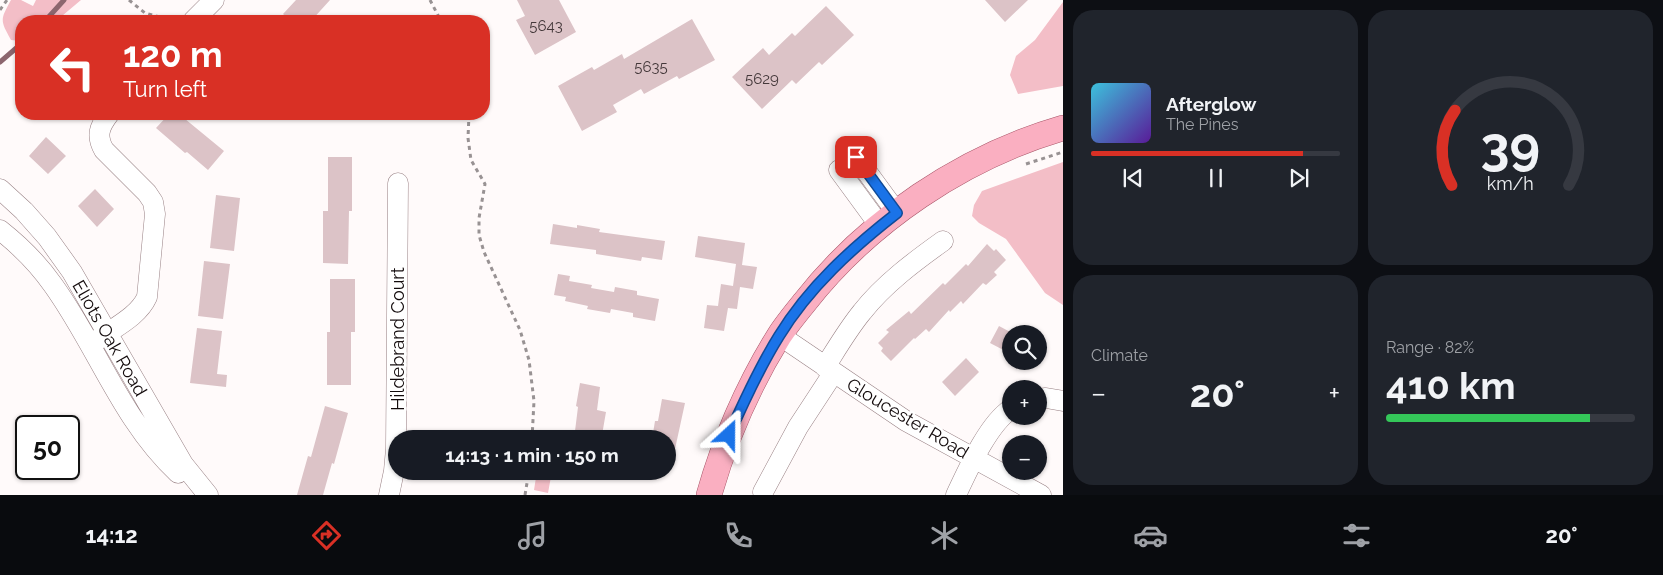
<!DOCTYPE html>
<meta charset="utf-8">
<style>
body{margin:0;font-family:Raleway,sans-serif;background:#20242c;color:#f1f3f6;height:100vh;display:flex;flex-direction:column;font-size:19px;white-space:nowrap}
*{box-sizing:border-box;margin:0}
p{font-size:16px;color:#9ea1a6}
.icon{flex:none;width:28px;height:28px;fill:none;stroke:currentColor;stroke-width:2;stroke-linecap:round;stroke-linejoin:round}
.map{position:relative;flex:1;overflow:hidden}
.panel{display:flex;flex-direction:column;gap:10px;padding:10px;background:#0d0f14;width:600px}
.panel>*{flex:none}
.top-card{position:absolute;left:15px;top:15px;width:475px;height:105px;border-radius:20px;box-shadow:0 1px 4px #0004;background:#d93025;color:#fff;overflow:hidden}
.tools{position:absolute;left:1002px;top:325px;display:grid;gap:10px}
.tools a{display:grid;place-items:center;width:45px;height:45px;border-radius:50%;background:#171b24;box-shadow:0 1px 4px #0004;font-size:25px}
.speed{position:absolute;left:15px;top:415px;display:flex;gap:10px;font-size:25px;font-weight:700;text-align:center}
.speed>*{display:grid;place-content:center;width:65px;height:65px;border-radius:50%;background:#171b24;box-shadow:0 1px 4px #0004;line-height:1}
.speed .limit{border:2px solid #111;border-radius:8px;background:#fff;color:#111}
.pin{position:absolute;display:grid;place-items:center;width:42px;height:42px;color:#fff;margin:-21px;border-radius:10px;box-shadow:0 2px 8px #0006}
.me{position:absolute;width:55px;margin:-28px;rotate:24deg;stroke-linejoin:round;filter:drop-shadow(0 0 4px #0008)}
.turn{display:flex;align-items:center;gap:18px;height:105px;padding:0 25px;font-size:22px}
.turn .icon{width:65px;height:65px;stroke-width:2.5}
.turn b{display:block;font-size:35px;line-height:42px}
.big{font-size:38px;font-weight:700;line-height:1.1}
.panel .card{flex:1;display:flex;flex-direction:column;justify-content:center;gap:8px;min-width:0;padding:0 18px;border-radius:20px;background:#20242c}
.panel .dial{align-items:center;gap:0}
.dial svg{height:130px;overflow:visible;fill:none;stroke:#363941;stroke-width:7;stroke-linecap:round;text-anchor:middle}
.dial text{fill:#f1f3f6;stroke:none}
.song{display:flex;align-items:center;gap:15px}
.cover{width:60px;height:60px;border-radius:8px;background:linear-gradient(135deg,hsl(190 70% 55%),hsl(270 70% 35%))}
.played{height:5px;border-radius:2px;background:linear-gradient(90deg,#d93025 85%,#363941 85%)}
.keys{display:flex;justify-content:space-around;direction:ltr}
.heat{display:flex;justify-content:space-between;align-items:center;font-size:28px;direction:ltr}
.charge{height:8px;border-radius:4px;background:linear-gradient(90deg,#34c759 82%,#363941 0)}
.panel .tiles{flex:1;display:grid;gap:10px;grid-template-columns:repeat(2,1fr)}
.trip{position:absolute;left:388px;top:430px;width:288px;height:50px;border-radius:25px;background:#171b24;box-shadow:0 1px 4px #0004;font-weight:700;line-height:50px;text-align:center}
.tab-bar{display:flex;height:80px;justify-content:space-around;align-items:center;background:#090b0e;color:#9ea1a6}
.tab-bar .icon{width:35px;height:35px}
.tab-bar .selected{color:#d93025}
.tab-bar b{font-size:22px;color:#f1f3f6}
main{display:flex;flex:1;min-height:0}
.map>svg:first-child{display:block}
.green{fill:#f3bec7}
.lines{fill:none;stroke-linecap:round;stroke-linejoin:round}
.stream{stroke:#8c666e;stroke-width:5}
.building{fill:#dcc3c7}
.minor-casing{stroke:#988084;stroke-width:21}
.major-casing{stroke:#a65366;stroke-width:26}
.path{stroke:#989293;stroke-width:3;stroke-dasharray:4 4;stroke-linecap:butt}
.minor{stroke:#fff;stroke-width:20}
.major{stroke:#faafc1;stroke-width:25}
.route-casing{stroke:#114b97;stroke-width:12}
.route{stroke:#1a73e8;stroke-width:9}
.labels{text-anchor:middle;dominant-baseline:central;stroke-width:5;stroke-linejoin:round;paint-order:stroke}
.number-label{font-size:15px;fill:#44383a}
.street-label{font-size:18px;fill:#120a0b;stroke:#fff}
</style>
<main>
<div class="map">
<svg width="1063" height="495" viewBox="0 0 1063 495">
<rect width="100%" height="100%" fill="#fffafa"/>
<!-- green -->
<path class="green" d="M 11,0 L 21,0 L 33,6 L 36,0 L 81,0 L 56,21 L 21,21 L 21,41 L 11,40 C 0,20 0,20 11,0 Z
M 1063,2 L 1063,86 L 1018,94 L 1010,75 L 1016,56 L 1035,40 Z
M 1063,162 L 1063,305 L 1045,293 L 1006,239 L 979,223 L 972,216 L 974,205 L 982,191 Z
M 537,471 L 552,471 L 548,493 L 534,490 Z"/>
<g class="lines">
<!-- stream -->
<path class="stream" d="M 45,21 L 64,0
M 0,62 L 21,44"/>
</g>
<!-- building -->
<path class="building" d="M 296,0 L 330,0 L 311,21 L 291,21 L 283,14 Z
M 517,0 L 559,0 L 576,32 L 535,55 L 516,20 L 525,16 Z
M 985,0 L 1028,0 L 1005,22 Z
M 826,6 L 854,35 L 822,65 L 819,62 L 796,84 L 792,80 L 762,109 L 732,77 L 763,48 L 769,55 L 792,33 L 795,36 Z
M 692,19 L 715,60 L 679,79 L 677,76 L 644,94 L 641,89 L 613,105 L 617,112 L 582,131 L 558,86 L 592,67 L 594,70 L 622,54 L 624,59 Z
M 169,114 L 179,114 L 224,151 L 208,170 L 187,152 L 185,153 L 156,128 Z
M 46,137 L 66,156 L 48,174 L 29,156 Z
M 328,157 L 352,157 L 352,211 L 349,211 L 348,264 L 323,263 L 323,211 L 328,211 Z
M 95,189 L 114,209 L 97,227 L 78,206 Z
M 216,195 L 240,198 L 234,251 L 210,248 Z
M 553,224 L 577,228 L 577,225 L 600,229 L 599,232 L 665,241 L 662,260 L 642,257 L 641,261 L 596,254 L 596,250 L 550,244 Z
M 698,236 L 745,243 L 742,265 L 757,267 L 753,289 L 740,287 L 737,309 L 728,308 L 724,331 L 704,328 L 707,305 L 718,306 L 721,284 L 733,286 L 736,264 L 695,257 Z
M 987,244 L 994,251 L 996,249 L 1006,260 L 994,272 L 997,275 L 986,285 L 983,283 L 963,304 L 961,301 L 950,312 L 949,310 L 929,332 L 926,329 L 915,339 L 914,338 L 891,361 L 881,351 L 883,348 L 878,343 L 889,332 L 886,330 L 909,311 L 911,314 L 943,283 L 945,285 L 966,264 L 968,266 Z
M 204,261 L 230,264 L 223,319 L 198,316 Z
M 558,274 L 570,276 L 569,281 L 592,285 L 591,288 L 614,292 L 615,287 L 637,291 L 637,295 L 659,299 L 655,321 L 633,317 L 633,313 L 611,309 L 610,313 L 587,309 L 588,306 L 565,301 L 566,297 L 554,295 Z
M 330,279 L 355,279 L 355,332 L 351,332 L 351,385 L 327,385 L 327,332 L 330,332 Z
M 999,326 L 1014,334 L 1011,334 L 1011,354 L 990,343 Z
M 197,328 L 222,331 L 217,374 L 227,375 L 226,387 L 190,383 Z
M 966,358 L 979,372 L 955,396 L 942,382 Z
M 580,383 L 600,387 L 597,410 L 606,412 L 602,435 L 597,434 L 596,439 L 574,439 L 578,407 L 576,406 Z
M 662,399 L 685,403 L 675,449 L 671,448 L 667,469 L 666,439 L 652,439 L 655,421 L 658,421 Z
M 325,406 L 348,413 L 334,464 L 332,463 L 323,495 L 297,495 L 308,456 L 311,457 Z"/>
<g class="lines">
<defs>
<path id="minor" d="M 193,21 L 214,0
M 856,157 L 897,213
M 839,170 L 880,226
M 0,189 L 24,211 L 47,237 L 72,272 L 183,464 L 208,495
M 0,230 C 19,245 39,265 53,285 C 97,346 122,421 178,473
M 779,335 L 906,421 L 1041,495
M 96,341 C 113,328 138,317 147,297 L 155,214 L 153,202 L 147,193 L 104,150 C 96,136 99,127 109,114
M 825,367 C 837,348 848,329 862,312 C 884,284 915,261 943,241
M 1039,399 L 1046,398 L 1063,401
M 763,492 L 798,427 L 834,372
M 389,495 L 394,471 L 396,449 L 398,183
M 956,495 C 968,470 988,424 1011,409"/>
<path id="major" d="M 709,495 C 725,439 748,386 779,336 C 786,325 795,314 804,303 C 868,221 963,157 1063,128"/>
</defs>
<!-- minor casing -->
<use href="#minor" class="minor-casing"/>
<!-- major casing -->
<use href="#major" class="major-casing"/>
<!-- path -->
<path class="path" d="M 129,0 L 145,13 L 174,21
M 430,0 L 441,21
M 0,10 L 7,0
M 469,114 L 468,138 L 471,160 L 485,184 L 479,218 L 479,235 L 484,252 L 520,330 L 529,360 L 534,401 L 532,439
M 1026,164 L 1063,152
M 525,495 L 529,471"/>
<!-- minor -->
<use href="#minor" class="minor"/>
<!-- major -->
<use href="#major" class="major"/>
</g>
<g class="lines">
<defs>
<path id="route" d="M 729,435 C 744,401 759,368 779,336 C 809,287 852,248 897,213 L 856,157"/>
</defs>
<!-- route casing -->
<use href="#route" class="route-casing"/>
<!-- route -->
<use href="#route" class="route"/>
</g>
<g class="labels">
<!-- number labels -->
<g class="number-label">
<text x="546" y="26">5643</text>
<text x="651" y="67">5635</text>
<text x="762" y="79">5629</text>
</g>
<!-- street labels -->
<g class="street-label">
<text transform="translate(110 338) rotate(60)">Eliots Oak Road</text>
<text transform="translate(397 339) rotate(-90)">Hildebrand Court</text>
<text transform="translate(908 418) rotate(31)">Gloucester Road</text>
</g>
</g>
</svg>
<div class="tools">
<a><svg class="icon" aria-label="search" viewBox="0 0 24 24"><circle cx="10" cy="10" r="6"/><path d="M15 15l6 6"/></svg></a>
<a>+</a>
<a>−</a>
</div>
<div class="speed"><div class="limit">50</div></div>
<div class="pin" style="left:856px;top:157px;background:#d93025"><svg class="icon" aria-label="arrive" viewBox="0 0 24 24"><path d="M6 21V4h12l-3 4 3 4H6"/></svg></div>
<svg class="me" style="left:729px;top:435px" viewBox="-20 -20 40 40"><path d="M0-17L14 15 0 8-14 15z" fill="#1a73e8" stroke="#fff" stroke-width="4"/></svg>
<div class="trip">14:13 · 1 min · 150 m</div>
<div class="top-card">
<div class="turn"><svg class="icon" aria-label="left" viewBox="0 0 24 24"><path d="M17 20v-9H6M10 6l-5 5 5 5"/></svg><div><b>120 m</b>Turn left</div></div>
</div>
</div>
<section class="panel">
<div class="tiles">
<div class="card">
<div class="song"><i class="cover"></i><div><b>Afterglow</b><p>The Pines</p></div></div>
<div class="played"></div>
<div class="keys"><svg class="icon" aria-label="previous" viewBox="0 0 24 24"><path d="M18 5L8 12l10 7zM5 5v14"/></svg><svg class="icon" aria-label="pause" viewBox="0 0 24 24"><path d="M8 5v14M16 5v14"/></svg><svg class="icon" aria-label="next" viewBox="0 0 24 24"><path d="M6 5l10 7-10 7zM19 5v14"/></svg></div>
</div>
<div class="card dial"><svg viewBox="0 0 100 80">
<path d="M14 69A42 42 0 1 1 86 69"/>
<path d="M14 69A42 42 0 0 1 16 23" stroke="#d93025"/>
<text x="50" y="56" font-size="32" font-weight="700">39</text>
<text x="50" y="72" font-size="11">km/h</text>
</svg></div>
<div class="card"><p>Climate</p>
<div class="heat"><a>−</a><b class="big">20°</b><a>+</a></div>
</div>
<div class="card"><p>Range · 82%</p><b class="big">410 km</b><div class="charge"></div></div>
</div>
</section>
</main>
<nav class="tab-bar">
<b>14:12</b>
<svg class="icon selected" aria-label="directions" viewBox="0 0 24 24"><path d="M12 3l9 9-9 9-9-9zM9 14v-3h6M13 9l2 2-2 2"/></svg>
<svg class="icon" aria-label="music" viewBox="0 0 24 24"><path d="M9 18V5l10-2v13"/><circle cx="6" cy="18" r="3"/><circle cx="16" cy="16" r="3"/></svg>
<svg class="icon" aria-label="phone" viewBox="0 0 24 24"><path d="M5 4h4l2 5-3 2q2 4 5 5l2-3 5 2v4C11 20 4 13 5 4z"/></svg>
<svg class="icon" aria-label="climate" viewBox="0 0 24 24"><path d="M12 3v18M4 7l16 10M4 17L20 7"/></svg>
<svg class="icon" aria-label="car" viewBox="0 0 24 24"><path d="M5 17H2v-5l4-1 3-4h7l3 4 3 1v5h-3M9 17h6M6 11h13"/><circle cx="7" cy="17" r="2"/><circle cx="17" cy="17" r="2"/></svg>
<svg class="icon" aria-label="filters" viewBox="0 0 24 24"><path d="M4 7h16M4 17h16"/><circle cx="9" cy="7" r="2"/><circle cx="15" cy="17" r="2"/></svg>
<b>20°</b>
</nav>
